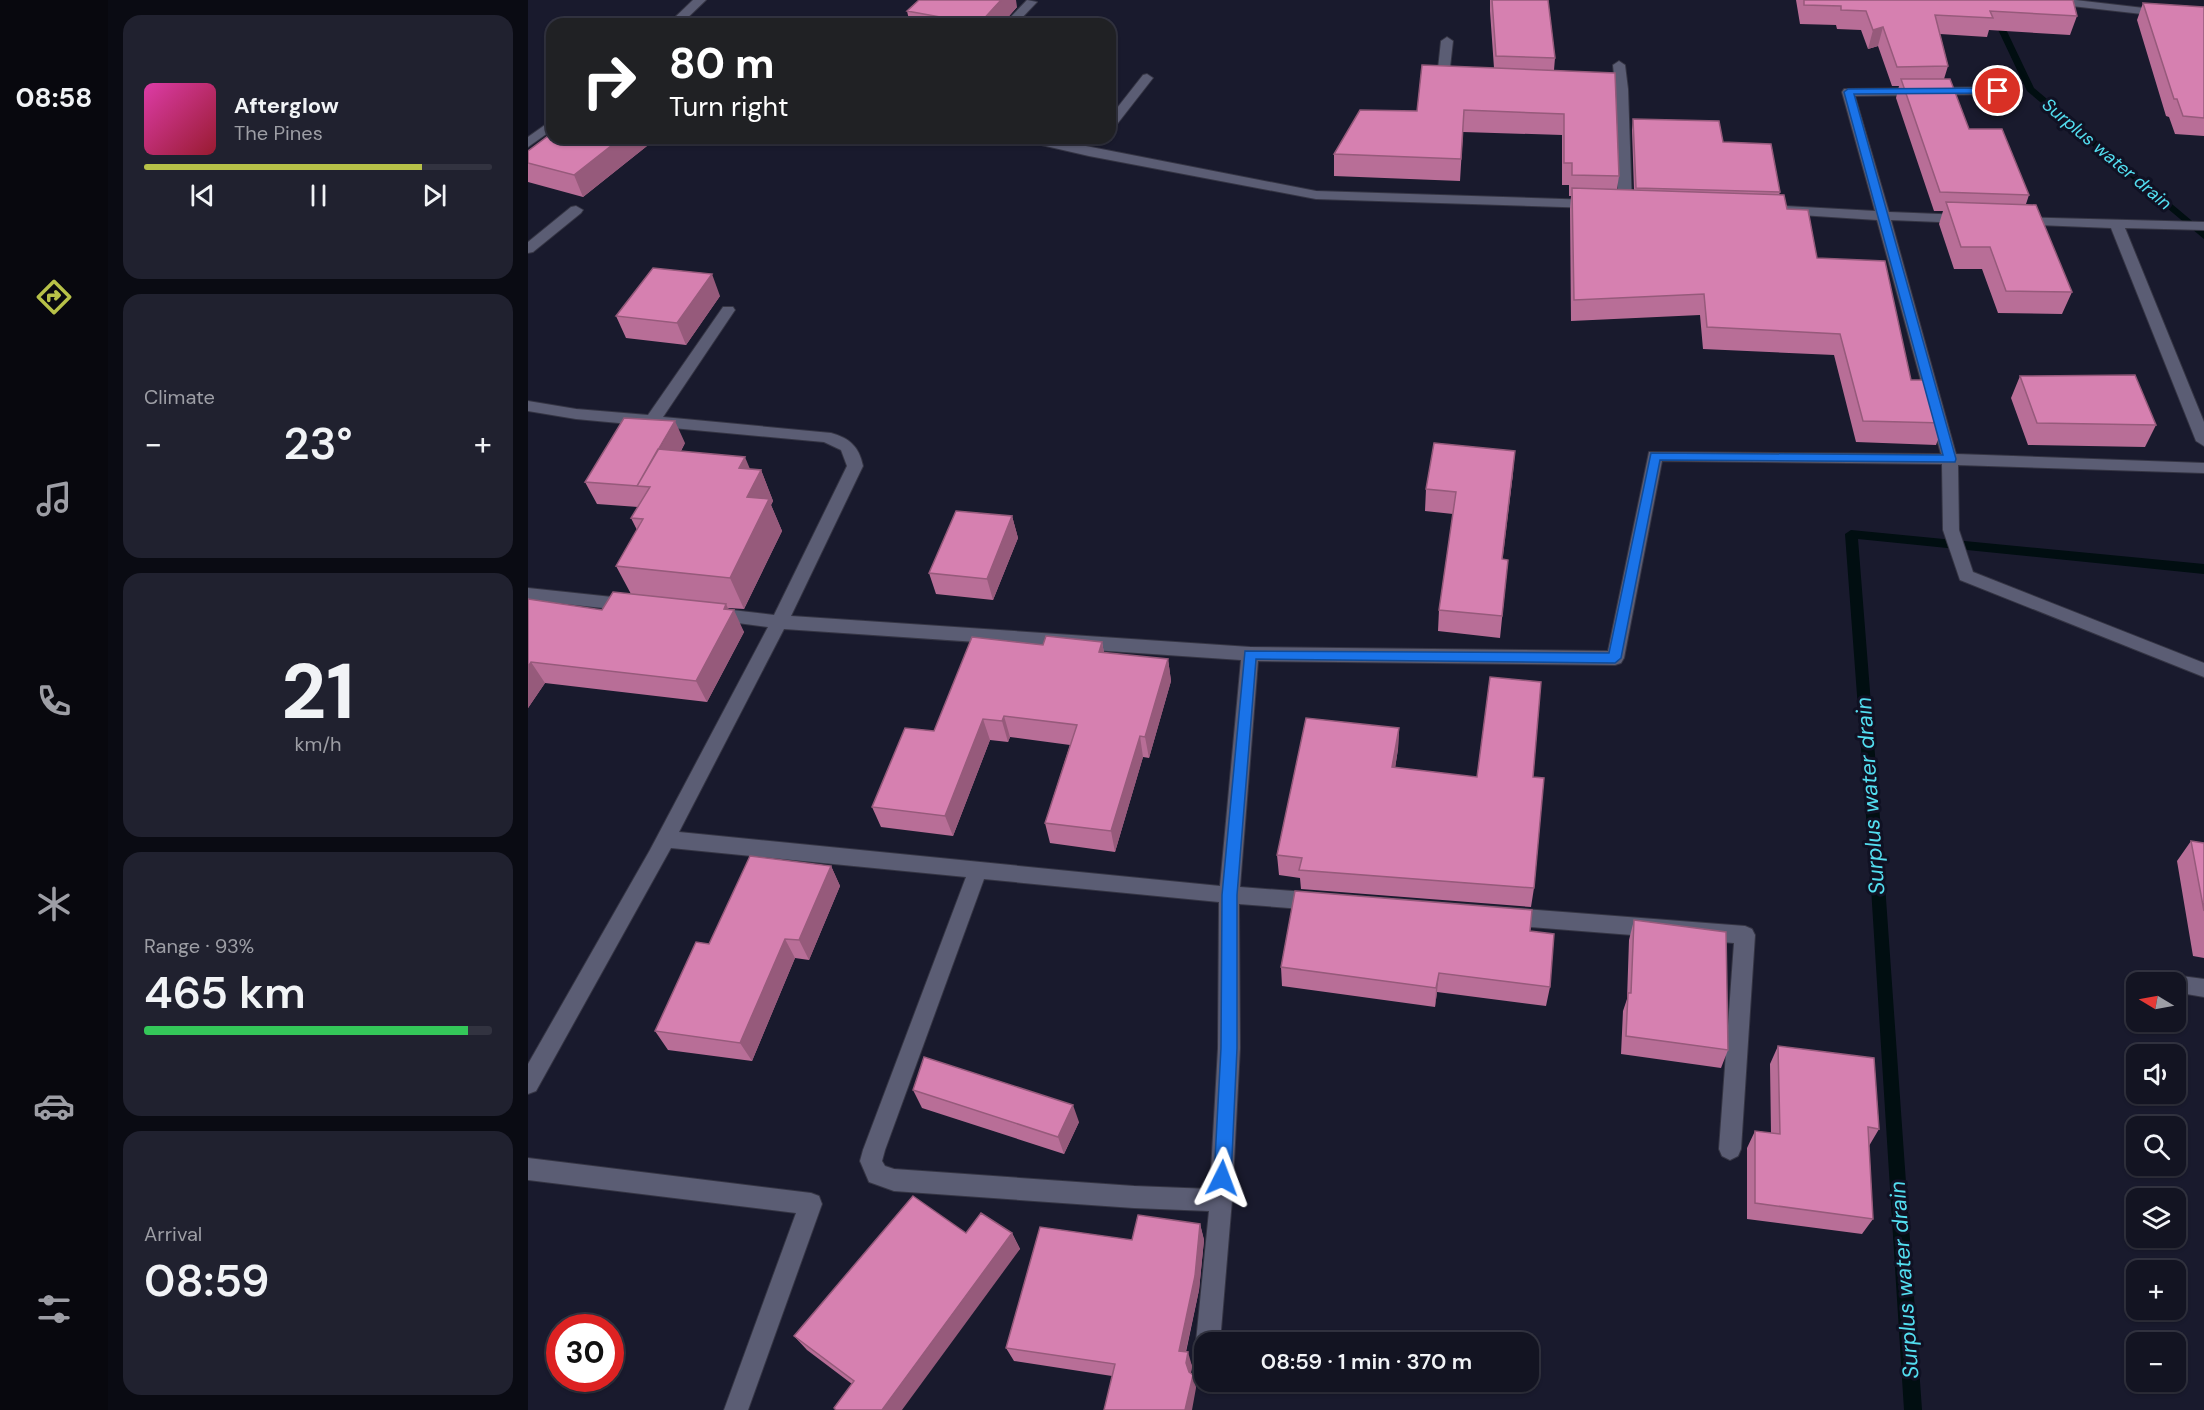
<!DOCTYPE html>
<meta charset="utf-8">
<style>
body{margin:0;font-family:"DM Sans",sans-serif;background:#20212f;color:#f1f3f6;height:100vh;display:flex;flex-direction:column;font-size:22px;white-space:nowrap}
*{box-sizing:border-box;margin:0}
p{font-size:20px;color:#9d9ea5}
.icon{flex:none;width:33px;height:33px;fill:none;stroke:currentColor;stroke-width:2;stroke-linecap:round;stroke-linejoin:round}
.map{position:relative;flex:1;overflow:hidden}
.drawer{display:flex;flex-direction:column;gap:15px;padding:15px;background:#0a0b13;width:420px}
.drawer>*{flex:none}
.hud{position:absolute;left:18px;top:18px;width:570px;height:126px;border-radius:18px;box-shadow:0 2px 4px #0004,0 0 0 2px #323340;background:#202124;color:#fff;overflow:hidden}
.needle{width:39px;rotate:280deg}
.buttons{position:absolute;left:1598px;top:972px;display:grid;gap:12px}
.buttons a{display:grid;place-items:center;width:60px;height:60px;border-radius:12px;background:#131422;box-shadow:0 2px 4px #0004,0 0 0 2px #323340;font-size:30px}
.speed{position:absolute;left:18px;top:1314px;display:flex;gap:12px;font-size:30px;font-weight:700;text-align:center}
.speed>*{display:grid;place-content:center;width:78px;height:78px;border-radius:50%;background:#131422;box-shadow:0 2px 4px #0004,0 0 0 2px #323340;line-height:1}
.speed .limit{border:9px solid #d22;background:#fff;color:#111}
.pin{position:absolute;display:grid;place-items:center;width:51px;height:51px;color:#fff;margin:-26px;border:3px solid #fff;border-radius:50%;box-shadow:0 2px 6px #0007}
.me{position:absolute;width:66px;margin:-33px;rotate:3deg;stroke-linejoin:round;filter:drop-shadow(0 0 4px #0008)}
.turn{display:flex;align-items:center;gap:21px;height:126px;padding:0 24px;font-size:27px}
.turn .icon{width:78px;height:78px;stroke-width:2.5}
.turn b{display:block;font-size:42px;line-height:51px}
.big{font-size:45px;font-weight:600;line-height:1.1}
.drawer .tile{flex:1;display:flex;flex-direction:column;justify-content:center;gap:9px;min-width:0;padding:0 21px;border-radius:18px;background:#20212f}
.drawer .dial{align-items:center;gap:0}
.dial b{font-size:78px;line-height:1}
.song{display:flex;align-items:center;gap:18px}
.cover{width:72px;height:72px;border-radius:9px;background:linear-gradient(135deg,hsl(320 70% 55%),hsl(350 70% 35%))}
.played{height:6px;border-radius:3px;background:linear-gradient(90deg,#b7c148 80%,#323340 80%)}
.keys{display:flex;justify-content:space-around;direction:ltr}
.heat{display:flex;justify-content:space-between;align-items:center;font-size:33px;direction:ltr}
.charge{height:9px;border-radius:4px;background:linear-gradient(90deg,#34c759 93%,#323340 0)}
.trip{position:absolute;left:666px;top:1332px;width:345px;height:60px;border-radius:18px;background:#131422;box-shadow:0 2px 4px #0004,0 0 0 2px #323340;font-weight:600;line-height:60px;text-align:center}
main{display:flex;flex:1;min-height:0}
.tab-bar{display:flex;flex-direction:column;width:108px;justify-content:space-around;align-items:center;background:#08080e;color:#9d9ea5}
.tab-bar .icon{width:42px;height:42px}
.tab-bar .on{color:#b7c148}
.tab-bar b{font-size:27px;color:#f1f3f6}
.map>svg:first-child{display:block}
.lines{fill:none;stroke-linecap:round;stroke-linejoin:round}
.stream{fill:#010e11;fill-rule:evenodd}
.minor-casing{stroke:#353544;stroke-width:2}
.minor{fill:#5b5d74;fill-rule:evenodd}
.wall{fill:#b86e97}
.shaded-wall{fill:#965a7b}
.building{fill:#d680b0;stroke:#965a7b;stroke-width:1.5}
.route{fill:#1a73e8;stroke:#114b97;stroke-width:1.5}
.labels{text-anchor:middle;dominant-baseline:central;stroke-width:6;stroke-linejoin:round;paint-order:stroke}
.far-water-label{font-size:18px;font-style:italic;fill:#53def0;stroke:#101123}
.water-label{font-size:22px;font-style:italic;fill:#53def0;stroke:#101123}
</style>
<main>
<nav class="tab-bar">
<b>08:58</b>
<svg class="icon on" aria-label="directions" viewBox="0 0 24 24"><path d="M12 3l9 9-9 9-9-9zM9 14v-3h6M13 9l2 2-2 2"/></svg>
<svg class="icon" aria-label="music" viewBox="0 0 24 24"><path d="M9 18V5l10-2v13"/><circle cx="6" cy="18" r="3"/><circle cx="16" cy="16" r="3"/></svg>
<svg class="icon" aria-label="phone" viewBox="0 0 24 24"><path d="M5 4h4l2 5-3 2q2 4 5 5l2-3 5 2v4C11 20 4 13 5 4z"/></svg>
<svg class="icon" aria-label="climate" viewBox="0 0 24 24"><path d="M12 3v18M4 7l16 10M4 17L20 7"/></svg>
<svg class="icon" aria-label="car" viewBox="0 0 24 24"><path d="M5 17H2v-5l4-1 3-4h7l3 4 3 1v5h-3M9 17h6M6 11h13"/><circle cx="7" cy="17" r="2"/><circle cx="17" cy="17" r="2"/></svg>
<svg class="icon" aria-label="filters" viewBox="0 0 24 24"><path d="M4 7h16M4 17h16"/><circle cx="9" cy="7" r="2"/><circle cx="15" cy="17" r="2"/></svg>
</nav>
<section class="drawer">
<div class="tile">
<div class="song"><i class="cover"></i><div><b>Afterglow</b><p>The Pines</p></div></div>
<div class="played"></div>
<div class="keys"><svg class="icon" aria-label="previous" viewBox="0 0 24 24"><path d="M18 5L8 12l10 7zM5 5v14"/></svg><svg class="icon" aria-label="pause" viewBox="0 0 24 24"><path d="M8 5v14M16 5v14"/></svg><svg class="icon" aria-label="next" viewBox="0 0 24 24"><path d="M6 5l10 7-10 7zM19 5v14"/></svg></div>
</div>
<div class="tile"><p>Climate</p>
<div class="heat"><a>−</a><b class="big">23°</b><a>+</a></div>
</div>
<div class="tile dial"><b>21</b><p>km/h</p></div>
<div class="tile"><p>Range · 93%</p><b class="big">465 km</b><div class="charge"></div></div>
<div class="tile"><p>Arrival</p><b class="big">08:59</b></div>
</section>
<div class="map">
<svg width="1676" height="1410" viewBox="0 0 1676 1410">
<rect width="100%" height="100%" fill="#191a2d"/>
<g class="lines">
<!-- stream -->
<path class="stream" d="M 1456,0 L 1464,0 L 1506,88 L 1676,231 L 1676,239 L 1499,91 Z
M 1323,530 L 1676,564 L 1676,574 L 1330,539 L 1355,856 L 1394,1410 L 1376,1410 L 1341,856 L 1317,534 Z"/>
<defs>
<path id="minor" d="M 165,0 L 178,0 L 153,24 L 140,24 Z
M 499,0 L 509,2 L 488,24 L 476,24 Z
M 1511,0 L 1547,0 L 1676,15 L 1676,21 L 1517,3 Z
M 919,37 L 925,41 L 921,76 L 933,81 L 927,85 L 911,81 L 909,78 L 913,41 Z
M 1091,61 L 1097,65 L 1100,89 L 1104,205 L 1097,209 L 1090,205 L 1088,92 L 1065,92 L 1059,88 L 1065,84 L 1087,85 L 1085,65 Z
M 619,74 L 625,78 L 586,128 L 582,129 L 582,117 L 615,75 Z
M 1470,87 L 1476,91 L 1474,94 L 1327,96 L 1361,212 L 1436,215 L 1443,219 L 1436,223 L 1363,220 L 1428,454 L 1676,463 L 1676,473 L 1430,465 L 1431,530 L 1445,572 L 1676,663 L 1676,677 L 1432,580 L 1415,530 L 1414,464 L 1134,461 L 1096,658 L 1093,663 L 1087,665 L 730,661 L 712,887 L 1217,926 L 1224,929 L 1227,935 L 1213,1149 L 1210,1156 L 1202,1160 L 1194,1156 L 1191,1149 L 1206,943 L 711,904 L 712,1048 L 704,1200 L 692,1342 L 676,1342 L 676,1352 L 672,1350 L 668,1342 L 681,1211 L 606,1208 L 366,1191 L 341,1182 L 332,1161 L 335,1150 L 438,877 L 143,848 L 8,1091 L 0,1094 L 0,1064 L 122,850 L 240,627 L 187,620 L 181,618 L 178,614 L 181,610 L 187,608 L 246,615 L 319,466 L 313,450 L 296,442 L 48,419 L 0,411 L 0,401 L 48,409 L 120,415 L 195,307 L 205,307 L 207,310 L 135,417 L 303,433 C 321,438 331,446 335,466 L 263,616 L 722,647 L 1080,651 L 1121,452 L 1413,454 L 1349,220 L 1257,214 L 1250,210 L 1257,206 L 1347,211 L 1314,92 L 1316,89 ZM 256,629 L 713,660 L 692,886 L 151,832 ZM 456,879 L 691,902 L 690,1048 L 682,1189 L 606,1186 L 366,1169 L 357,1166 L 354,1161 L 357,1150 Z
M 24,120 L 24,130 L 0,147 L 0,137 Z
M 495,138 L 517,138 L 788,191 L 1065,200 L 1072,204 L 1065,208 L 788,199 L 561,156 L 496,141 Z
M 48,206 L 55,210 L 53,213 L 5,252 L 0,253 L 0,242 L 43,207 Z
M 1490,217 L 1676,222 L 1676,230 L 1597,228 L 1676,422 L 1676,446 L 1668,441 L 1583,228 L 1485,224 L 1483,221 L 1485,218 Z
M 0,588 L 103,599 L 109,601 L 112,605 L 109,609 L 103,611 L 0,600 Z
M 1653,976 L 1676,979 L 1676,997 L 1647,992 L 1647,982 L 1644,982 L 1646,979 Z
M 0,1158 L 283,1193 L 291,1196 L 294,1204 L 220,1410 L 196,1410 L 268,1213 L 0,1180 Z
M 676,1359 L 676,1382 L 686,1382 L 685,1385 L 676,1388 L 667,1385 L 664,1376 L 667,1362 Z"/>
</defs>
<!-- minor casing -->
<use href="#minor" class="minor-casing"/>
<!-- minor -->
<use href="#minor" class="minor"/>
</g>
<!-- wall -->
<path class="wall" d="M 962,0 L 1020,0 L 1027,58 L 1026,70 L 1091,176 L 1089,189 L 1106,190 L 1104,130 L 1105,119 L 1195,142 L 1252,192 L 1251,195 L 1259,209 L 1289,258 L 1416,423 L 1408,445 L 1328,442 L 1306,355 L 1175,349 L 1172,315 L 1043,321 L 1042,209 L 1043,196 L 1041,196 L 1041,185 L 1034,185 L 1034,135 L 935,132 L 932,181 L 806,176 L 806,154 L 889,111 L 966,68 L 962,11 Z
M 1268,0 L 1545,0 L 1549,16 L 1542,35 L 1461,30 L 1459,37 L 1412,34 L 1420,66 L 1416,79 L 1441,129 L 1501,195 L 1498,204 L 1544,292 L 1534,314 L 1470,313 L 1454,269 L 1426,269 L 1411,224 L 1415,211 L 1406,211 L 1368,98 L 1371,86 L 1364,86 L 1350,46 L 1340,49 L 1333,30 L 1309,29 L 1308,25 L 1272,24 Z
M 1615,3 L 1676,7 L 1676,136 L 1647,134 L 1641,117 L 1638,116 L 1609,20 Z
M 489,7 L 474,24 L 382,24 L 379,11 Z
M 24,138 L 129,138 L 55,197 L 0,182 L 0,151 Z
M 192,296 L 158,345 L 98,338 L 88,316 Z
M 1492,376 L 1628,425 L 1617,447 L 1500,445 L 1483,398 Z
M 157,443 L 153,451 L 222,469 L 233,470 L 245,501 L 243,505 L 254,531 L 216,609 L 200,608 L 216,632 L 179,702 L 17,683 L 0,708 L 0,599 L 74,610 L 103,594 L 88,566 L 109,530 L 103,518 L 110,507 L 69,504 L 57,482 Z
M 985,473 L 974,559 L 980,560 L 972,638 L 910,631 L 911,610 L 925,514 L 897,511 L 898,489 Z
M 484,516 L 490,538 L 465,600 L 408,594 L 401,573 Z
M 574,642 L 576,653 L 640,659 L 643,681 L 621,758 L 615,757 L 587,852 L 522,843 L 517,823 L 542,745 L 482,737 L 480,742 L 462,740 L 425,836 L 353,827 L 344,807 L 515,645 Z
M 871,728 L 870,749 L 867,768 L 949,777 L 1005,777 L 1006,888 L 1003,907 L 773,889 L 772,878 L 751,875 L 749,855 Z
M 1663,841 L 1676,843 L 1676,958 L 1665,956 L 1649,861 Z
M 303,866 L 312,886 L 281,960 L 267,958 L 224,1061 L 140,1050 L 127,1031 L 181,944 Z
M 1106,920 L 1200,1050 L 1193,1068 L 1093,1054 L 1095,1011 L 1099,999 L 1101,940 Z
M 1002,931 L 1022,987 L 1018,1006 L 909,992 L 907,1007 L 754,986 L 753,967 Z
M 1250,1046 L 1351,1129 L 1341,1146 L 1345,1219 L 1334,1234 L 1219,1219 L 1219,1148 L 1227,1131 L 1243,1133 L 1242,1064 Z
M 385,1090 L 551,1122 L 536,1154 L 394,1108 Z
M 672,1224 L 676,1240 L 671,1290 L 658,1352 L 664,1366 L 663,1373 L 668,1388 L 584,1376 L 486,1361 L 478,1348 L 604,1240 Z
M 438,1233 L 484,1233 L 492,1249 L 324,1384 L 279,1350 L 266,1336 Z"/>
<!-- shaded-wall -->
<path class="shaded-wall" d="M 473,0 L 488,0 L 489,7 L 474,24 L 451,24 Z
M 1355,27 L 1350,46 L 1340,49 L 1345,30 Z
M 93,138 L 129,138 L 55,197 L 46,175 Z
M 184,274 L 192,296 L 158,345 L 149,323 Z
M 147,421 L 157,443 L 127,497 L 122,487 L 110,486 Z
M 987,451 L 985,473 L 972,581 L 974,559 Z
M 217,457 L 227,481 L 233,470 L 245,501 L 243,505 L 254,531 L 216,609 L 202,578 L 219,497 L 211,468 Z
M 484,516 L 490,538 L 465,600 L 459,579 Z
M 198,604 L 203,615 L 206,610 L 216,632 L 179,702 L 168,681 Z
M 574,642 L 578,664 L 571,652 Z
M 640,659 L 643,681 L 621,758 L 617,737 Z
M 3,662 L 17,683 L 0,708 L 0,667 Z
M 476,716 L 482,737 L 480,742 L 474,721 Z
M 455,719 L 462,740 L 425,836 L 417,816 Z
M 871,728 L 870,749 L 864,788 L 864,767 Z
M 612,736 L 615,757 L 587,852 L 583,831 Z
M 303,866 L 312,886 L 281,960 L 271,940 Z
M 257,939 L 267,958 L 224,1061 L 212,1043 Z
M 911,973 L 909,992 L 907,1007 L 908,988 Z
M 545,1105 L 551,1122 L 536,1154 L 530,1137 Z
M 672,1224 L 676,1240 L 671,1290 L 655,1364 L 651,1351 Z
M 484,1233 L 492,1249 L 374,1410 L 354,1410 Z
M 660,1352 L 664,1366 L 662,1377 L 658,1363 Z
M 665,1375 L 668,1388 L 664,1410 L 657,1410 Z"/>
<!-- building -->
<path class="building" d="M 391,0 L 473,0 L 451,24 L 379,11 Z
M 964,0 L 1020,0 L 1027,58 L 968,56 Z
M 1276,0 L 1545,0 L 1549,16 L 1462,11 L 1465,18 L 1407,15 L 1420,66 L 1369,67 L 1355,27 L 1345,30 L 1338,11 L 1313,10 L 1313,6 L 1276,5 Z
M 1615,3 L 1676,7 L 1676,118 L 1655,116 L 1649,99 L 1646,99 Z
M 894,65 L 1087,73 L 1091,176 L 1044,175 L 1044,163 L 1036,163 L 1036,114 L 936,110 L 933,159 L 806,154 L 832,110 L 889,111 Z
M 1373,79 L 1422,79 L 1441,129 L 1474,129 L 1501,195 L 1412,192 Z
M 1105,119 L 1191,121 L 1195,142 L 1243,144 L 1252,192 L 1108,188 Z
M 24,133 L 24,138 L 93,138 L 46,175 L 0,163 L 0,151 Z
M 1044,188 L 1256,195 L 1259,209 L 1280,210 L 1289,258 L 1357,261 L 1383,380 L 1404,380 L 1416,423 L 1335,421 L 1312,334 L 1179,327 L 1176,294 L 1046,300 Z
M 1418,202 L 1508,205 L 1544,292 L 1478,291 L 1462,247 L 1433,247 Z
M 125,268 L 184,274 L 149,323 L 88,316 Z
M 1607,375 L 1628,425 L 1509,423 L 1492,376 Z
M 96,418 L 147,421 L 109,486 L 110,486 L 57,482 Z
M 906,443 L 987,451 L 974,559 L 980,560 L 974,616 L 911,610 L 928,492 L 898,489 Z
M 130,449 L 217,457 L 211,468 L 233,470 L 219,497 L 241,499 L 202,578 L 88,566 L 115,519 L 103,518 L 122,487 L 109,486 Z
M 428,511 L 484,516 L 459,579 L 401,573 Z
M 85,592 L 198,604 L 196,609 L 206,610 L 168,681 L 3,662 L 0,667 L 0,599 L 74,610 Z
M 518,636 L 574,642 L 571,652 L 640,659 L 617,737 L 612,736 L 583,831 L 517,823 L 549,725 L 476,716 L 474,721 L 455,719 L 417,816 L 344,807 L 377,728 L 406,731 L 444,637 L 515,645 Z
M 962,677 L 1013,682 L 1005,777 L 1016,778 L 1006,888 L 771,870 L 774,858 L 749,855 L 778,718 L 871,728 L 864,767 L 949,777 Z
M 1663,841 L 1676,843 L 1676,911 Z
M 222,856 L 303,866 L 271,940 L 257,939 L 212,1043 L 127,1031 L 168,942 L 181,944 Z
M 767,891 L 1004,910 L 1002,931 L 1026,934 L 1022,987 L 911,973 L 908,988 L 753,967 Z
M 1106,920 L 1198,932 L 1200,1050 L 1098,1036 L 1100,993 L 1103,993 Z
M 1250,1046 L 1346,1058 L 1351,1129 L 1340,1127 L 1345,1219 L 1227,1203 L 1227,1131 L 1252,1134 Z
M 396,1057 L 545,1105 L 530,1137 L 385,1090 Z
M 385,1196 L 438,1233 L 453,1213 L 484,1233 L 354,1410 L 308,1410 L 306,1408 L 326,1381 L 266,1336 Z
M 610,1215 L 672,1224 L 667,1276 L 651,1351 L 660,1352 L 658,1363 L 661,1372 L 665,1375 L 657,1410 L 576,1410 L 587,1364 L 478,1348 L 512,1227 L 604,1240 Z"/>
<!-- route -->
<path class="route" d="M 1470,88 L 1474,89 L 1474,93 L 1326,94 L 1428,459 L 1427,462 L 1132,460 L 1093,658 L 1087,663 L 728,659 L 709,895 L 709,1048 L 703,1178 L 700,1184 L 694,1186 L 688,1184 L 686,1178 L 693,1048 L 694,895 L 717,651 L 1081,653 L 1123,453 L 1415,455 L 1316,92 L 1320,89 Z"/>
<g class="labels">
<!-- far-water labels -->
<g class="far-water-label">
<text transform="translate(1579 154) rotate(40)">Surplus water drain</text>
</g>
<!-- water labels -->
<g class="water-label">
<text transform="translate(1342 796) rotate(-94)">Surplus water drain</text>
<text transform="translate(1376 1280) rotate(-94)">Surplus water drain</text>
</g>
</g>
</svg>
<div class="buttons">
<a><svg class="needle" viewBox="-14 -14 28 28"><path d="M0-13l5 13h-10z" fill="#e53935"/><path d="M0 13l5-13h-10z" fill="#9d9ea5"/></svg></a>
<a><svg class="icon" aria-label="sound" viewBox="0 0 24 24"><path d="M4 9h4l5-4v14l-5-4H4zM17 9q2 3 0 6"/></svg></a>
<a><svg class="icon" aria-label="search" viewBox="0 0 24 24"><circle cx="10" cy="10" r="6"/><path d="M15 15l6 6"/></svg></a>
<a><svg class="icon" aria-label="layers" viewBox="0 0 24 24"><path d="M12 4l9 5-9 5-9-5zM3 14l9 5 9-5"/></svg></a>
<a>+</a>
<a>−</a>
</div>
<div class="speed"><div class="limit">30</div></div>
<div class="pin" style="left:1470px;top:91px;background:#d93025"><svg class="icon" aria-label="arrive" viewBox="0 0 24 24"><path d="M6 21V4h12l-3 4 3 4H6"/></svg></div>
<svg class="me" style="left:694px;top:1178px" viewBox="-20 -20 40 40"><path d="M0-17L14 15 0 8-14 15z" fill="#1a73e8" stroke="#fff" stroke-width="4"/></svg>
<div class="trip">08:59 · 1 min · 370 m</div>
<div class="hud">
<div class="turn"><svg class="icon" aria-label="right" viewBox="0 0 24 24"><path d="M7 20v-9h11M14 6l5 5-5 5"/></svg><div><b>80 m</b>Turn right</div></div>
</div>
</div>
</main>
